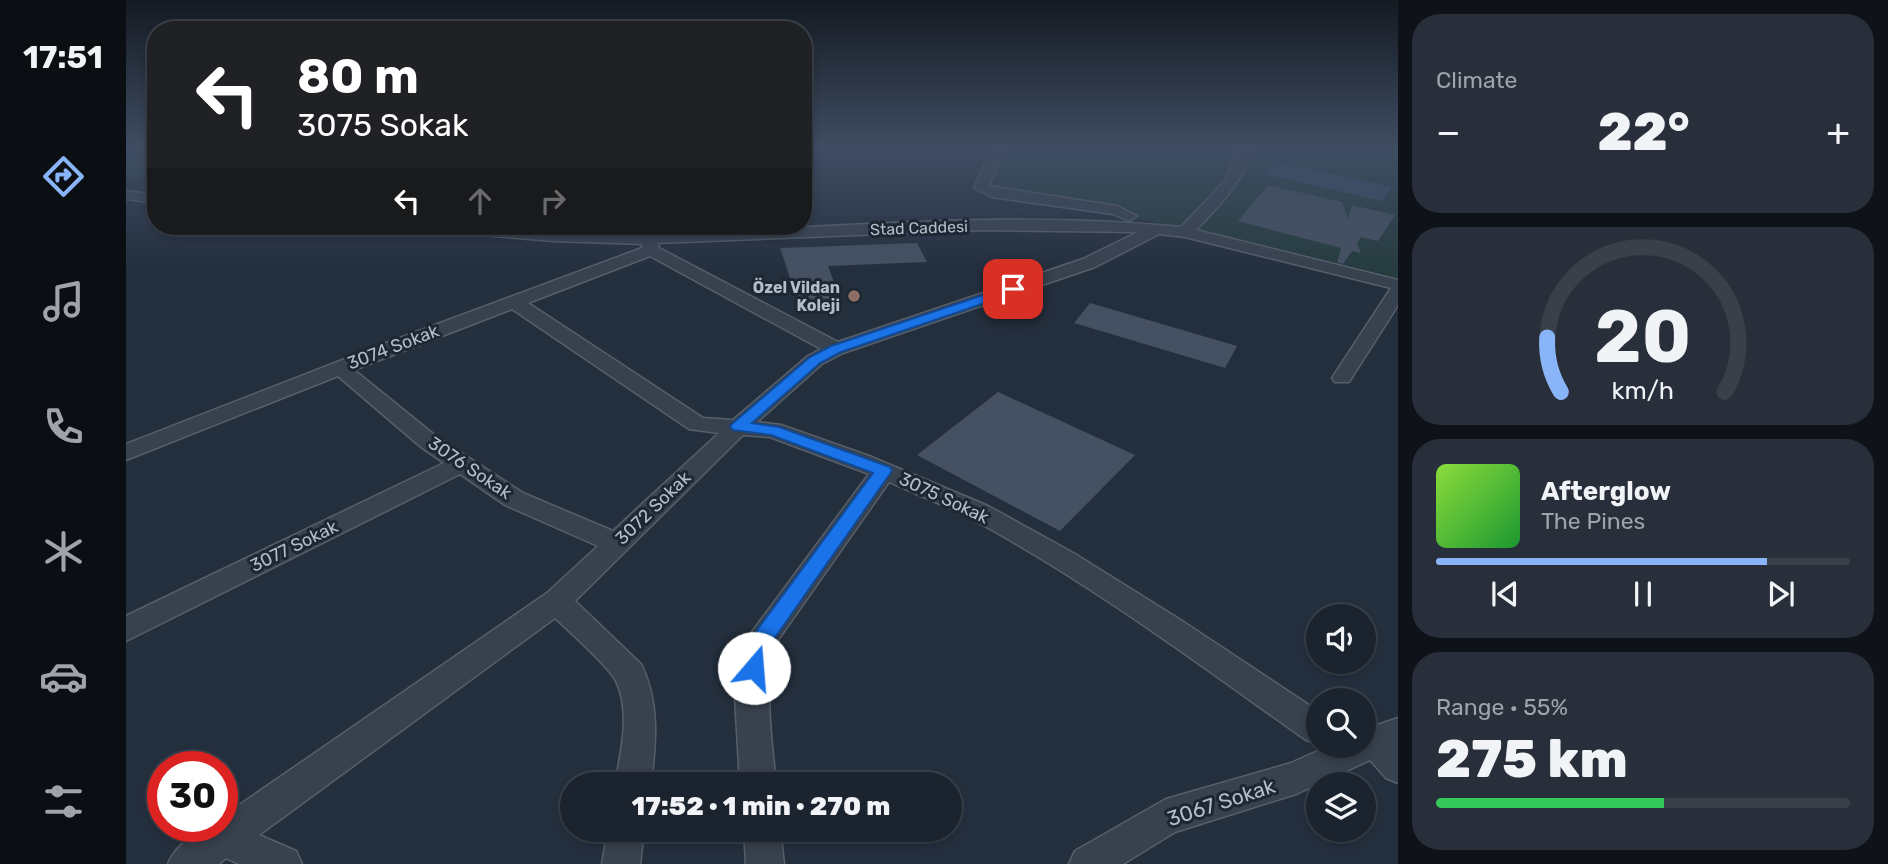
<!DOCTYPE html>
<meta charset="utf-8">
<style>
body{margin:0;font-family:Rubik,sans-serif;background:#282f3a;color:#f1f3f6;height:100vh;display:flex;flex-direction:column;font-size:26px;white-space:nowrap}
*{box-sizing:border-box;margin:0}
p{font-size:23px;color:#a0a4aa}
.icon{flex:none;width:38px;height:38px;fill:none;stroke:currentColor;stroke-width:2;stroke-linecap:round;stroke-linejoin:round}
.map{position:relative;flex:1;overflow:hidden}
.sheet{display:flex;flex-direction:column;gap:14px;padding:14px;background:#0f1319;width:490px}
.sheet>*{flex:none}
.top-card{position:absolute;left:21px;top:21px;width:665px;height:214px;border-radius:28px;box-shadow:0 4px 10px #0003,0 0 0 2px #39404a;background:#202124;color:#fff;overflow:hidden}
.controls{position:absolute;left:1180px;top:604px;display:grid;gap:14px}
.controls a{display:grid;place-items:center;width:70px;height:70px;border-radius:50%;background:#1b232e;box-shadow:0 4px 10px #0003,0 0 0 2px #39404a;font-size:35px}
.speed{position:absolute;left:21px;top:751px;display:flex;gap:14px;font-size:35px;font-weight:700;text-align:center}
.speed>*{display:grid;place-content:center;width:91px;height:91px;border-radius:50%;background:#1b232e;box-shadow:0 4px 10px #0003,0 0 0 2px #39404a;line-height:1}
.speed .limit{border:10px solid #d22;background:#fff;color:#111}
.pin{position:absolute;display:grid;place-items:center;width:60px;height:60px;color:#fff;margin:-30px;border-radius:14px;box-shadow:0 4px 10px #0006}
.me{position:absolute;width:77px;margin:-38px;rotate:18deg;stroke-linejoin:round;filter:drop-shadow(0 0 5px #0008)}
.turn{display:flex;align-items:center;gap:24px;height:147px;padding:0 35px;font-size:32px}
.turn .icon{width:91px;height:91px;stroke-width:2.5}
.turn b{display:block;font-size:49px;line-height:60px}
.lanes{display:flex;align-items:center;height:66px;padding:0 35px;background:#0003;justify-content:center;gap:35px;direction:ltr}
.lanes .off{opacity:.35}
.big{font-size:52px;font-weight:800;line-height:1.1}
.sheet .card{flex:1;display:flex;flex-direction:column;justify-content:center;gap:10px;min-width:0;padding:0 24px;border-radius:28px;background:#282f3a}
.sheet .dial{align-items:center;gap:0}
.dial svg{height:182px;overflow:visible;fill:none;stroke:#39404a;stroke-width:7;stroke-linecap:round;text-anchor:middle}
.dial text{fill:#f1f3f6;stroke:none}
.song{display:flex;align-items:center;gap:21px}
.cover{width:84px;height:84px;border-radius:10px;background:linear-gradient(135deg,hsl(90 70% 55%),hsl(130 70% 35%))}
.played{height:7px;border-radius:4px;background:linear-gradient(90deg,#8ab4f8 80%,#39404a 80%)}
.keys{display:flex;justify-content:space-around;direction:ltr}
.heat{display:flex;justify-content:space-between;align-items:center;font-size:38px;direction:ltr}
.charge{height:10px;border-radius:5px;background:linear-gradient(90deg,#34c759 55%,#39404a 0)}
.trip{position:absolute;left:434px;top:772px;width:402px;height:70px;border-radius:35px;background:#1b232e;box-shadow:0 4px 10px #0003,0 0 0 2px #39404a;font-weight:800;line-height:70px;text-align:center}
main{display:flex;flex:1;min-height:0}
.tab-bar{display:flex;flex-direction:column;width:126px;justify-content:space-around;align-items:center;background:#0b0e12;color:#a0a4aa}
.tab-bar .icon{width:49px;height:49px}
.tab-bar .on{color:#8ab4f8}
.tab-bar b{font-size:32px;color:#f1f3f6}
.map>svg:first-child{display:block}
.green{fill:#263c3f}
.water{fill:#394c67}
.building{fill:#455162}
.lines{fill:none;stroke-linecap:round;stroke-linejoin:round}
.minor-casing{stroke:#565f6c;stroke-width:3}
.minor{fill:#38414e;fill-rule:evenodd}
.route{fill:#1a73e8;stroke:#114b97;stroke-width:2}
.education-dot{fill:#8d6e63;stroke:#1d2633;stroke-width:2.5}
.labels{text-anchor:middle;dominant-baseline:central;stroke-width:6;stroke-linejoin:round;paint-order:stroke}
.far-street-label{font-size:16px;fill:#b4bcc9;stroke:#1d2633}
.far-poi-label{font-size:16px;font-weight:bold;fill:#b4bcc9;stroke:#1d2633;text-anchor:end}
.street-label{font-size:18px;fill:#b4bcc9;stroke:#1d2633}
.near-street-label{font-size:21px;fill:#b4bcc9;stroke:#1d2633}
</style>
<main>
<nav class="tab-bar">
<b>17:51</b>
<svg class="icon on" aria-label="directions" viewBox="0 0 24 24"><path d="M12 3l9 9-9 9-9-9zM9 14v-3h6M13 9l2 2-2 2"/></svg>
<svg class="icon" aria-label="music" viewBox="0 0 24 24"><path d="M9 18V5l10-2v13"/><circle cx="6" cy="18" r="3"/><circle cx="16" cy="16" r="3"/></svg>
<svg class="icon" aria-label="phone" viewBox="0 0 24 24"><path d="M5 4h4l2 5-3 2q2 4 5 5l2-3 5 2v4C11 20 4 13 5 4z"/></svg>
<svg class="icon" aria-label="climate" viewBox="0 0 24 24"><path d="M12 3v18M4 7l16 10M4 17L20 7"/></svg>
<svg class="icon" aria-label="car" viewBox="0 0 24 24"><path d="M5 17H2v-5l4-1 3-4h7l3 4 3 1v5h-3M9 17h6M6 11h13"/><circle cx="7" cy="17" r="2"/><circle cx="17" cy="17" r="2"/></svg>
<svg class="icon" aria-label="filters" viewBox="0 0 24 24"><path d="M4 7h16M4 17h16"/><circle cx="9" cy="7" r="2"/><circle cx="15" cy="17" r="2"/></svg>
</nav>
<div class="map">
<svg width="1272" height="864" viewBox="0 0 1272 864">
<rect width="100%" height="100%" fill="#242f3e"/>
<!-- green -->
<path class="green" d="M 0,149 L 30,149 L 30,181 L 0,178 Z
M 866,149 L 1272,149 L 1272,285 L 1046,226 L 849,184 Z"/>
<!-- water -->
<path class="water" d="M 1152,162 L 1266,187 L 1256,201 L 1138,174 Z"/>
<!-- building -->
<path class="building" d="M 1142,185 L 1216,202 L 1222,219 L 1226,205 L 1269,215 L 1252,241 L 1235,237 L 1231,243 L 1235,253 L 1226,251 L 1217,264 L 1211,262 L 1215,248 L 1112,221 Z
M 791,243 L 801,262 L 702,266 L 717,307 L 675,310 L 654,248 Z
M 964,303 L 1111,346 L 1099,368 L 948,323 Z
M 872,392 L 1009,455 L 934,531 L 791,455 Z"/>
<g class="lines">
<defs>
<path id="minor" d="M 866,149 L 878,149 L 863,186 L 991,206 L 1011,216 L 1003,221 L 987,214 L 866,197 L 848,188 Z
M 1114,149 L 1126,149 C 1117,182 1093,206 1070,230 L 1272,280 L 1272,305 L 1223,382 L 1209,382 L 1206,378 L 1265,288 L 1059,237 L 1033,234 L 969,267 L 717,353 L 696,364 L 631,422 L 655,425 L 743,456 L 862,506 L 949,554 L 1053,619 L 1192,711 L 1192,744 L 1180,740 C 1071,663 963,582 846,519 C 819,505 790,494 763,482 L 652,640 C 637,691 645,733 650,784 L 614,784 L 609,696 L 612,668 L 623,636 L 743,474 L 644,437 L 617,435 L 449,601 L 515,664 C 534,703 530,742 525,784 L 489,784 C 495,752 505,712 490,681 C 484,668 442,630 429,618 L 133,835 L 170,851 L 176,864 L 113,864 L 100,858 L 93,864 L 42,864 C 50,844 75,826 96,826 L 96,817 L 421,593 L 472,546 L 379,505 L 334,474 L 0,641 L 0,616 L 318,463 L 295,447 L 212,376 L 0,460 L 0,444 L 255,345 L 516,248 L 516,244 L 428,241 L 307,231 L 299,226 C 375,226 451,236 527,234 C 702,229 881,209 1055,227 L 1099,181 ZM 857,230 L 1012,232 L 957,259 L 712,342 L 533,248 L 532,243 ZM 524,256 L 695,349 L 682,356 L 607,420 L 577,418 L 402,303 ZM 386,309 L 563,429 L 593,433 L 487,531 L 397,493 L 311,437 L 228,370 Z
M 0,191 L 30,195 L 30,203 L 0,199 Z
M 1272,718 L 1272,783 L 1260,778 L 1244,760 L 1170,794 L 1049,832 L 997,864 L 943,864 L 949,851 L 1040,799 L 1165,763 L 1203,746 L 1237,746 L 1237,730 Z
M 482,830 L 518,830 L 514,864 L 476,864 Z
M 618,830 L 654,830 L 658,864 L 620,864 Z"/>
</defs>
<!-- minor casing -->
<use href="#minor" class="minor-casing"/>
<!-- minor -->
<use href="#minor" class="minor"/>
</g>
<!-- sky -->
<linearGradient id="sky" x2="0" y2="1"><stop stop-color="#141a22"/><stop offset="0.55" stop-color="#3f4d63"/><stop offset="1" stop-color="#3f4d63" stop-opacity="0"/></linearGradient>
<rect width="1272" height="270" fill="url(#sky)"/>
<!-- route -->
<path class="route" d="M 887,285 L 891,286 L 891,292 L 715,352 L 694,363 L 626,423 L 653,427 L 764,467 L 766,471 L 648,639 L 635,674 L 628,677 L 620,674 L 617,668 L 631,630 L 747,473 L 645,435 L 607,430 L 604,426 L 607,423 L 684,357 L 705,346 Z"/>
<!-- markers -->
<circle class="education-dot" cx="728" cy="296" r="7"/>
<g class="labels">
<!-- far-street labels -->
<g class="far-street-label">
<text transform="translate(793 228) rotate(-2)">Stad Caddesi</text>
</g>
<!-- far-poi labels -->
<g class="far-poi-label">
<text x="714" y="287">Özel Vildan<tspan x="714" dy="18">Koleji</tspan></text>
</g>
<!-- street labels -->
<g class="street-label">
<text transform="translate(267 347) rotate(-21)">3074 Sokak</text>
<text transform="translate(344 468) rotate(34)">3076 Sokak</text>
<text transform="translate(818 498) rotate(25)">3075 Sokak</text>
<text transform="translate(527 508) rotate(-44)">3072 Sokak</text>
<text transform="translate(168 546) rotate(-26)">3077 Sokak</text>
</g>
<!-- near-street labels -->
<g class="near-street-label">
<text transform="translate(1095 802) rotate(-18)">3067 Sokak</text>
</g>
</g>
</svg>
<div class="controls">
<a><svg class="icon" aria-label="sound" viewBox="0 0 24 24"><path d="M4 9h4l5-4v14l-5-4H4zM17 9q2 3 0 6"/></svg></a>
<a><svg class="icon" aria-label="search" viewBox="0 0 24 24"><circle cx="10" cy="10" r="6"/><path d="M15 15l6 6"/></svg></a>
<a><svg class="icon" aria-label="layers" viewBox="0 0 24 24"><path d="M12 4l9 5-9 5-9-5zM3 14l9 5 9-5"/></svg></a>
</div>
<div class="speed"><div class="limit">30</div></div>
<div class="pin" style="left:887px;top:289px;background:#d93025"><svg class="icon" aria-label="arrive" viewBox="0 0 24 24"><path d="M6 21V4h12l-3 4 3 4H6"/></svg></div>
<svg class="me" style="left:628px;top:668px" viewBox="-20 -20 40 40"><circle r="19" fill="#fff"/><path d="M0-13L10 11 0 6-10 11z" fill="#1a73e8"/></svg>
<div class="trip">17:52 · 1 min · 270 m</div>
<div class="top-card">
<div class="turn"><svg class="icon" aria-label="left" viewBox="0 0 24 24"><path d="M17 20v-9H6M10 6l-5 5 5 5"/></svg><div><b>80 m</b>3075 Sokak</div></div>
<div class="lanes"><svg class="icon" aria-label="left" viewBox="0 0 24 24"><path d="M17 20v-9H6M10 6l-5 5 5 5"/></svg><svg class="icon off" aria-label="ahead" viewBox="0 0 24 24"><path d="M12 20V5M6 11l6-6 6 6"/></svg><svg class="icon off" aria-label="right" viewBox="0 0 24 24"><path d="M7 20v-9h11M14 6l5 5-5 5"/></svg></div>
</div>
</div>
<section class="sheet">
<div class="card"><p>Climate</p>
<div class="heat"><a>−</a><b class="big">22°</b><a>+</a></div>
</div>
<div class="card dial"><svg viewBox="0 0 100 80">
<path d="M14 69A42 42 0 1 1 86 69"/>
<path d="M14 69A42 42 0 0 1 8 45" stroke="#8ab4f8"/>
<text x="50" y="56" font-size="32" font-weight="700">20</text>
<text x="50" y="72" font-size="11">km/h</text>
</svg></div>
<div class="card">
<div class="song"><i class="cover"></i><div><b>Afterglow</b><p>The Pines</p></div></div>
<div class="played"></div>
<div class="keys"><svg class="icon" aria-label="previous" viewBox="0 0 24 24"><path d="M18 5L8 12l10 7zM5 5v14"/></svg><svg class="icon" aria-label="pause" viewBox="0 0 24 24"><path d="M8 5v14M16 5v14"/></svg><svg class="icon" aria-label="next" viewBox="0 0 24 24"><path d="M6 5l10 7-10 7zM19 5v14"/></svg></div>
</div>
<div class="card"><p>Range · 55%</p><b class="big">275 km</b><div class="charge"></div></div>
</section>
</main>
